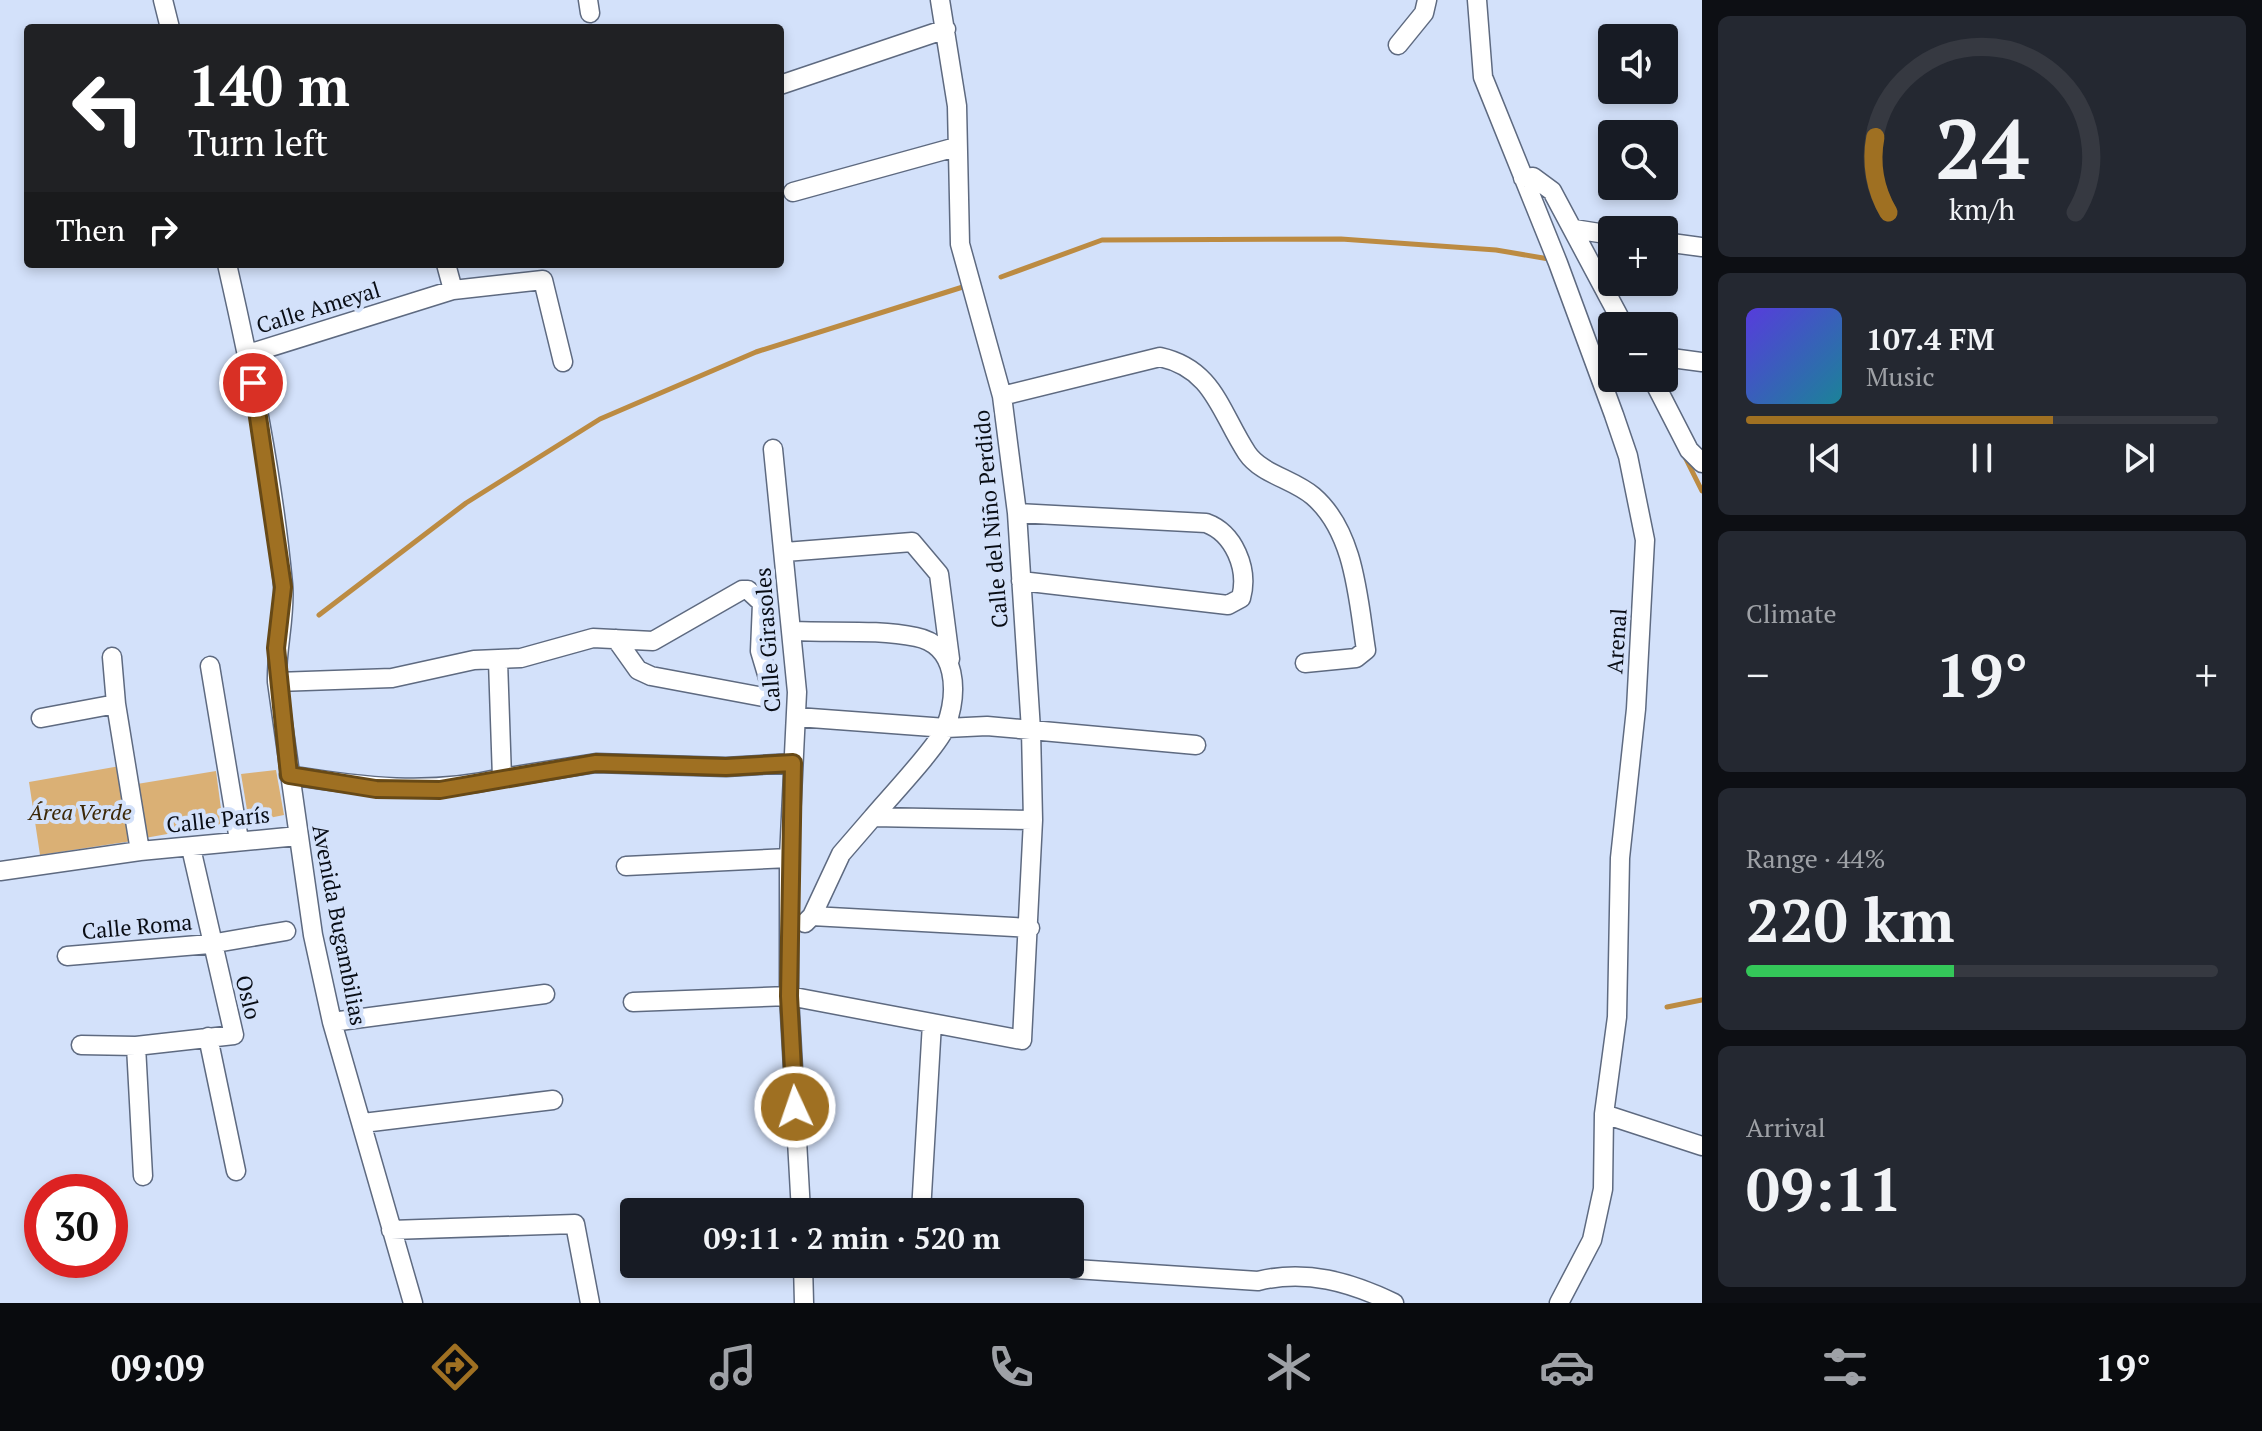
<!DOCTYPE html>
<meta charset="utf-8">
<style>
body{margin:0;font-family:"PT Serif",serif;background:#242831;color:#f1f3f6;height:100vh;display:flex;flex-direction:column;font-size:30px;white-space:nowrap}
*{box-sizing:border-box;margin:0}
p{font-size:26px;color:#9ea1a6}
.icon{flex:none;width:44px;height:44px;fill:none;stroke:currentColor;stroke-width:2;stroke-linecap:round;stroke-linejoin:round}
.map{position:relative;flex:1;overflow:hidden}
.details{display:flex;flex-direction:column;gap:16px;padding:16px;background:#0d0f14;width:560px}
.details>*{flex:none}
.top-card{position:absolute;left:24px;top:24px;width:760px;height:244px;border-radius:8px;box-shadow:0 4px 12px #0003;background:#202124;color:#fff;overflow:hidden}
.fabs{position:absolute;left:1598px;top:24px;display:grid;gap:16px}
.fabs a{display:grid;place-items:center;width:80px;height:80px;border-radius:8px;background:#171b24;box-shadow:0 4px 12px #0003;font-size:40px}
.speed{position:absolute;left:24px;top:1174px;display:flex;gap:16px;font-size:40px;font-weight:700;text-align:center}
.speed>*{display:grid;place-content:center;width:104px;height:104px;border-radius:50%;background:#171b24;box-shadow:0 4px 12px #0003;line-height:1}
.speed .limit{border:12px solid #d22;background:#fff;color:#111}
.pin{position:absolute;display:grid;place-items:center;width:68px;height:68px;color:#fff;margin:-34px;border:4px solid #fff;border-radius:50%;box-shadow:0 2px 8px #0007}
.me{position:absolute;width:88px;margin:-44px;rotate:357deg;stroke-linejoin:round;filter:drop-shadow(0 0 6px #0008)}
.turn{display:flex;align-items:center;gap:28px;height:168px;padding:0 32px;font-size:36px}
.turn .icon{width:104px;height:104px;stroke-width:2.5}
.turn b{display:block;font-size:56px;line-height:68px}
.then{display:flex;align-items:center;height:76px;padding:0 32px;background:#0003;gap:16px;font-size:30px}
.big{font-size:60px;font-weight:800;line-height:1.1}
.details .widget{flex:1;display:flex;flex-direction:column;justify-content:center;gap:12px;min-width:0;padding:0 28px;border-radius:12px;background:#242831}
.details .dial{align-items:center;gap:0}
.dial svg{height:208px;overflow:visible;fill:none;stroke:#363941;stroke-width:7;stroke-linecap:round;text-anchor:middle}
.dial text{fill:#f1f3f6;stroke:none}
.song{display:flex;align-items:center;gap:24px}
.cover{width:96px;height:96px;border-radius:12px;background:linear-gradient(135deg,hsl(250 70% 55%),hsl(190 70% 35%))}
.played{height:8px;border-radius:4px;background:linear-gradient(90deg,#9f7022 65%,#363941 65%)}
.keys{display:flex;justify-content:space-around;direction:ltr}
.heat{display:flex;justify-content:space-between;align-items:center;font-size:44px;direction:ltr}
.charge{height:12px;border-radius:6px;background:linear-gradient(90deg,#34c759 44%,#363941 0)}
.trip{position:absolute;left:620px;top:1198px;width:464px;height:80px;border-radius:8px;background:#171b24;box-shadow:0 4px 12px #0003;font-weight:800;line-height:80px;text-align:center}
.tabs{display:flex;height:128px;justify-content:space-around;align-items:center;background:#090b0e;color:#9ea1a6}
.tabs .icon{width:56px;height:56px}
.tabs .selected{color:#9f7022}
.tabs b{font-size:36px;color:#f1f3f6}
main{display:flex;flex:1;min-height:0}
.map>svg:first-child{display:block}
.green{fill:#dab075}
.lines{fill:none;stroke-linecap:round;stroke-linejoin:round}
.stream{stroke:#bc8b42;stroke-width:5}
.minor-casing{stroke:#5e6a80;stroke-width:21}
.minor{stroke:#fff;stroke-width:18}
.route-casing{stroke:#674916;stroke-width:20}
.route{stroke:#9f7022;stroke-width:14}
.labels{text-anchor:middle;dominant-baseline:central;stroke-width:8;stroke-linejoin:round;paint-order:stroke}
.street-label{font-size:22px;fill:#090d15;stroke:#d3e1fa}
.park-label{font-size:22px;font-style:italic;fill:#3b2706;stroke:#d3e1fa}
</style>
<main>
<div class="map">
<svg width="1702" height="1303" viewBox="0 0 1702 1303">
<rect width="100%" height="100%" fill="#d3e1fa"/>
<!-- green -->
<path class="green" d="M 120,766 L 132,841 L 40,855 L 29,782 Z
M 276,770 L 284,815 L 249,822 L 241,774 Z
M 216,771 L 223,824 L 145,838 L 137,784 Z"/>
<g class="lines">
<!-- stream -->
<path class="stream" d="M 1001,277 L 1102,240 L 1341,239 L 1496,250 L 1549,259
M 1685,457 L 1702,491
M 319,615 L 466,503 L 600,419 L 756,352 L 966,286
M 1667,1007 L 1702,1000"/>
<defs>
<path id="minor" d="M 163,0 L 170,28
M 588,0 L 590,13
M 1477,0 L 1483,77 L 1558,263 L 1614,415 L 1628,456 L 1645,540 L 1636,709 L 1620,858 L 1617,1017 L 1604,1114 L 1603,1189 L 1592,1240 L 1559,1303
M 1398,45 L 1424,13 L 1427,0
M 780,85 L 946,29
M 1523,178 L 1533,177 L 1552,191 L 1624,326
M 793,192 L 956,147
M 1574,229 L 1612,235
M 1664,242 L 1702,247
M 227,264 C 251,369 273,477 283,584 C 286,615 276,649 277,682 L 313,935 L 332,1022 L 413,1303
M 446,264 L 453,290
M 248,354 L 453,290 L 543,280 L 563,362
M 1664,357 L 1702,362
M 1652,378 L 1689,450 L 1702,463
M 1002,396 L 1160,357 C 1214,369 1220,412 1247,453 C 1261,474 1293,479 1313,496 C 1355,532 1358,599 1366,650 L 1356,658 L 1305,663
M 773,449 L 797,692 L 789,858 L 789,996 L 801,1212
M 1017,513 L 1206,523 C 1234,533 1249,569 1241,598 L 1228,605 L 1021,581
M 785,552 L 912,542 L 939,574 L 950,659
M 794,631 C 833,633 877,629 916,637 C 958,645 958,693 946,726 C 940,744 888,799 873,817
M 112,657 L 116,704 L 140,851
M 210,666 L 239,840
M 277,682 L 392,678 L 474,660 L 521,658 L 593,638 L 653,641 L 742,590 L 748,590 L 762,603 L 760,651 L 769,681 L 768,692 L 763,697 L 651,676 L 638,670 L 616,639
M 797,717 L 946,728 L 987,726 L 1196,745
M 41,718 L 116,704
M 289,775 C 363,787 429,795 502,778 L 498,661
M 502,778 L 596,763 L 726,767 L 793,763
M 626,866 L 789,858
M 0,871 L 140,851 L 298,836
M 812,916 L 841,854 L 873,817 L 1033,820
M 805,923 L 812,916 L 1030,928
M 67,956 L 210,944 L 286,931
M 633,1002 L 789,996 L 1022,1040 L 1033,820 L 1031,730 L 1017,513 L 1002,396 L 960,244 L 957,106 L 940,0
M 332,1022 L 545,994
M 208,1037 L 236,1171
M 81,1045 L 136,1046 L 234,1035 L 191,848
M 136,1046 L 143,1176
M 1604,1114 L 1702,1146
M 363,1123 L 553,1100
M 921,1212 L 932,1023
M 391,1230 L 575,1224 L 590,1303
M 803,1264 L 804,1303
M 1063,1264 L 1075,1269 L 1258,1281 C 1306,1269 1350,1282 1394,1303"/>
</defs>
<!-- minor casing -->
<use href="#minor" class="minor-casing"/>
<!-- minor -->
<use href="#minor" class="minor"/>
</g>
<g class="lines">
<defs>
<path id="route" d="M 253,383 L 283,587 L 276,648 L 289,775 L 376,789 L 440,790 L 596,763 L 726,767 L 793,763 L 789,996 L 795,1107"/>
</defs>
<!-- route casing -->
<use href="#route" class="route-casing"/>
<!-- route -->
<use href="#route" class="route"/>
</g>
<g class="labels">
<!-- street labels -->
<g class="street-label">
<text transform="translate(318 307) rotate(-17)">Calle Ameyal</text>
<text transform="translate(990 519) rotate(-95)">Calle del Niño Perdido</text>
<text transform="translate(767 640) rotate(-94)">Calle Girasoles</text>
<text transform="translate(1616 641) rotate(-86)">Arenal</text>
<text transform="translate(218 819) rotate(-6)">Calle París</text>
<text transform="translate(340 925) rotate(79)">Avenida Bugambilias</text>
<text transform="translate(137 926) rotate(-5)">Calle Roma</text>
<text transform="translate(249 997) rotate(76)">Oslo</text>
</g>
<!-- park labels -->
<g class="park-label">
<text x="80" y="811">Área Verde</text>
</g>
</g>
</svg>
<div class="fabs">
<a><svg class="icon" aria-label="sound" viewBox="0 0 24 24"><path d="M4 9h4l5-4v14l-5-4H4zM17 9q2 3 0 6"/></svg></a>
<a><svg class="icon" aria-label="search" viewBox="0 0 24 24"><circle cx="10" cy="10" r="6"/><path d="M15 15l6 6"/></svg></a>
<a>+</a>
<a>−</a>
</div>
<div class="speed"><div class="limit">30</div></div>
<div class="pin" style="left:253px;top:383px;background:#d93025"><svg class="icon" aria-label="arrive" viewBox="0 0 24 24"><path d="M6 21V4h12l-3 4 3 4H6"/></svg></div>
<svg class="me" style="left:795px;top:1107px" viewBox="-20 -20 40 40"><circle r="17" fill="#9f7022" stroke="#fff" stroke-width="3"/><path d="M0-11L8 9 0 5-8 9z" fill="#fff"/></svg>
<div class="trip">09:11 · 2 min · 520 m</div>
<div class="top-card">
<div class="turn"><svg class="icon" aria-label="left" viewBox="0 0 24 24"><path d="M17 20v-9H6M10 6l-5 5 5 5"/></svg><div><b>140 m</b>Turn left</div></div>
<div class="then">Then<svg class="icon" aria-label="right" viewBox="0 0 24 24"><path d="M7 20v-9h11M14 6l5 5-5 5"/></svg></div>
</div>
</div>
<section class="details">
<div class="widget dial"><svg viewBox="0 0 100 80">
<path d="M14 69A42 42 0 1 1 86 69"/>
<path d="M14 69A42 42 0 0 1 9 40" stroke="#9f7022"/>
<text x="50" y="56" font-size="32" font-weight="700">24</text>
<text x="50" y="72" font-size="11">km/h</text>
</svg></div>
<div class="widget">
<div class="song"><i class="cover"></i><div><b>107.4 FM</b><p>Music</p></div></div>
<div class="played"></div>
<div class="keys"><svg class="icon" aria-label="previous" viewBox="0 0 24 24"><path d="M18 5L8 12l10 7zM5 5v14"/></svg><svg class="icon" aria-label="pause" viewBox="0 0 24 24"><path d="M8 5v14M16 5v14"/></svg><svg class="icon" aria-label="next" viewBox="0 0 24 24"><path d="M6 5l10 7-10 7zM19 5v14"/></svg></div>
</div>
<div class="widget"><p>Climate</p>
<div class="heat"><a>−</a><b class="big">19°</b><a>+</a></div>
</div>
<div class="widget"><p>Range · 44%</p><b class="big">220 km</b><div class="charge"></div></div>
<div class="widget"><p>Arrival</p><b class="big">09:11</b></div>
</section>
</main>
<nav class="tabs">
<b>09:09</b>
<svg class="icon selected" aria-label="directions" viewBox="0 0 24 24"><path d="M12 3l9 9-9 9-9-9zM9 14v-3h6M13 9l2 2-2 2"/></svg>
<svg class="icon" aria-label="music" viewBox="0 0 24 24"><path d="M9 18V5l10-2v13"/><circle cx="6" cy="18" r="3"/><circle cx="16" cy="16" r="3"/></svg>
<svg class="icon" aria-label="phone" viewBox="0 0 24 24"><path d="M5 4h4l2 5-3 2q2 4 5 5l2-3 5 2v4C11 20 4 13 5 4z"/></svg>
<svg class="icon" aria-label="climate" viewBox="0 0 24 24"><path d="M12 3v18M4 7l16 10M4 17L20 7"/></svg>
<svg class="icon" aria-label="car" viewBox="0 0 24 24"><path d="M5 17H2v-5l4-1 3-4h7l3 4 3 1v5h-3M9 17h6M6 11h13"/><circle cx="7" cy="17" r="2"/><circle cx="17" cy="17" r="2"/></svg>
<svg class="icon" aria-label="filters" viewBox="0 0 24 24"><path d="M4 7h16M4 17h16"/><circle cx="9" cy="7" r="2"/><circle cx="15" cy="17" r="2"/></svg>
<b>19°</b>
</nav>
